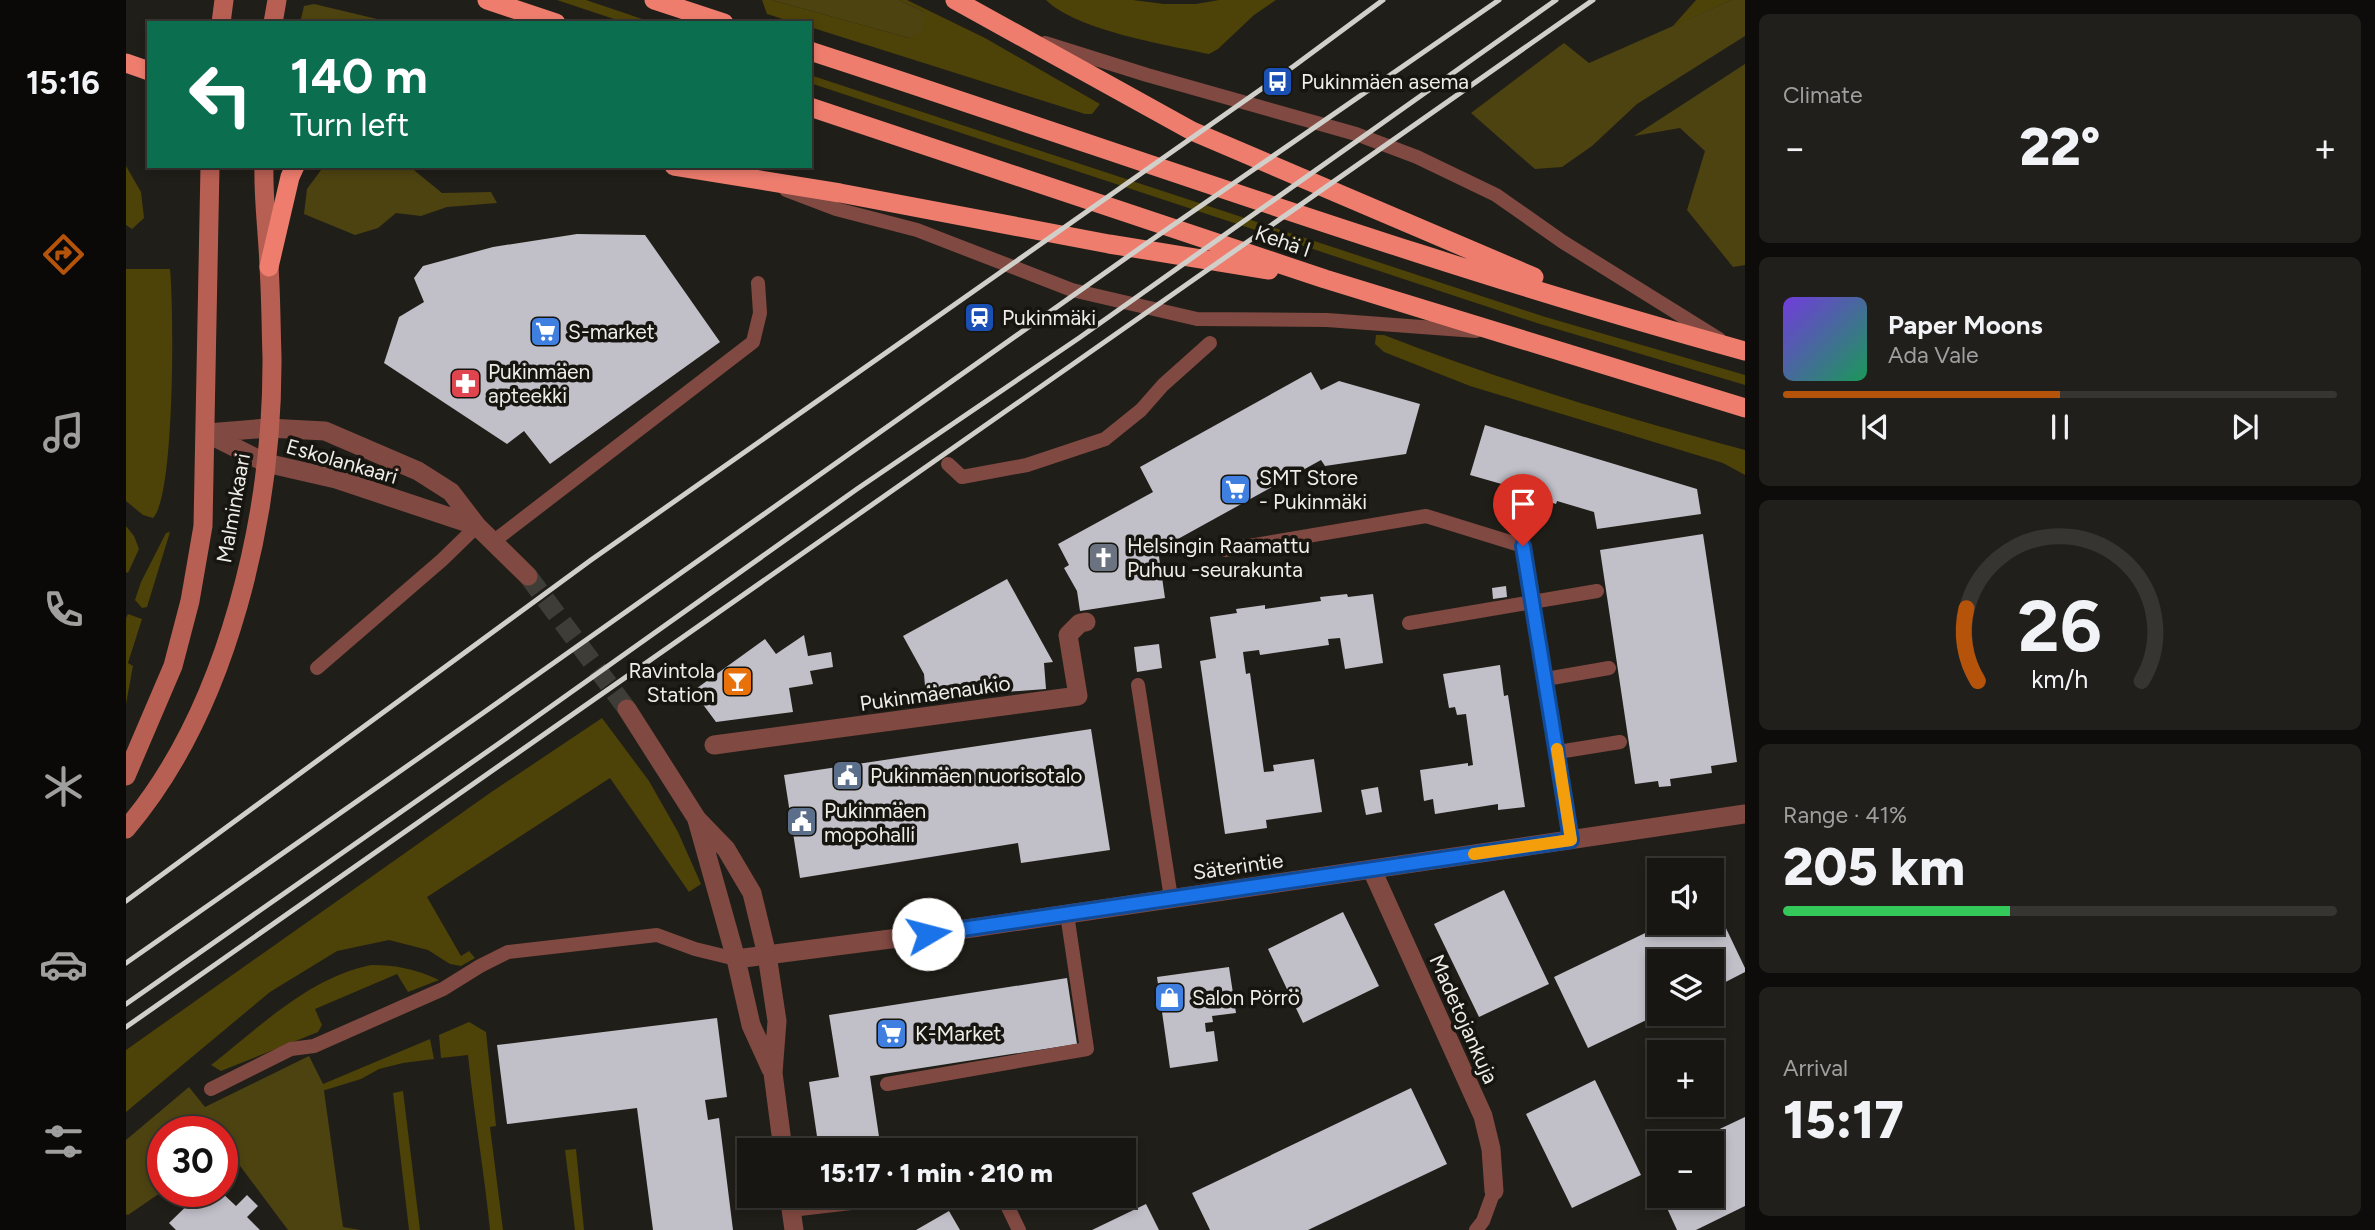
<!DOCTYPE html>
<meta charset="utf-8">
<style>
body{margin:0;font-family:Figtree,sans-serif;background:#211f1b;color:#f1f3f6;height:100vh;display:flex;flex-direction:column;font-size:26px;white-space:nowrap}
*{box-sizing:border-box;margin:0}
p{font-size:23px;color:#9f9f9f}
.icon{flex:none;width:38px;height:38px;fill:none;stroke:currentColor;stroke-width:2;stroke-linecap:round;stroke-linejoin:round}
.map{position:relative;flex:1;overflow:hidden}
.drawer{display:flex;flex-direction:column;gap:14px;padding:14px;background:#0d0c0a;width:630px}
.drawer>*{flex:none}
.guide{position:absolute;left:21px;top:21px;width:665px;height:147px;border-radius:0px;box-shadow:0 4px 10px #0003,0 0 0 2px #363532;background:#0b6e4f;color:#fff;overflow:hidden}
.controls{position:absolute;left:1521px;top:858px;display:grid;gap:14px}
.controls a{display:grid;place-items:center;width:77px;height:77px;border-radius:0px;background:#181612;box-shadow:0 4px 10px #0003,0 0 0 2px #363532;font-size:35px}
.speed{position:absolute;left:21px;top:1116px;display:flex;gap:14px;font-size:35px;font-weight:700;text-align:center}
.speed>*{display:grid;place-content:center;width:91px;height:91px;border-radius:50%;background:#181612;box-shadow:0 4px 10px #0003,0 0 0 2px #363532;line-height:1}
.speed .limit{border:10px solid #d22;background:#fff;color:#111}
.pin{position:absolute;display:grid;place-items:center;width:60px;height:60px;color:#fff;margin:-72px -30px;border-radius:50% 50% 50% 0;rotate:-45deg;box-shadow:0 0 7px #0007}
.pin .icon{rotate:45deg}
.me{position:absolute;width:77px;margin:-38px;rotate:82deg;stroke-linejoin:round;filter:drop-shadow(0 0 5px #0008)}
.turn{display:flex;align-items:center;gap:24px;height:147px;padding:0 28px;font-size:32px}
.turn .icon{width:91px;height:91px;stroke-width:2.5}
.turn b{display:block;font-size:49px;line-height:60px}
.big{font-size:52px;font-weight:800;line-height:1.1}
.drawer .tile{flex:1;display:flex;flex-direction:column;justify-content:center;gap:10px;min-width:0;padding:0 24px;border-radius:10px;background:#211f1b}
.drawer .dial{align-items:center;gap:0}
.dial svg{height:182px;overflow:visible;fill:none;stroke:#363532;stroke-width:7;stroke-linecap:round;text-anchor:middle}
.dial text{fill:#f1f3f6;stroke:none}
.song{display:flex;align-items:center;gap:21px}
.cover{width:84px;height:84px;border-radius:10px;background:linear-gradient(135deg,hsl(260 70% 55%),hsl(150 70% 35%))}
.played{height:7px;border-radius:4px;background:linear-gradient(90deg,#b45309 50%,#363532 50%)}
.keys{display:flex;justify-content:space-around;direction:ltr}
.heat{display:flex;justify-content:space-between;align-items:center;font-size:38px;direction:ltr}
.charge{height:10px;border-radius:5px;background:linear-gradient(90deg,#34c759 41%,#363532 0)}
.trip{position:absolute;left:611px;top:1138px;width:399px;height:70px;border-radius:0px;background:#181612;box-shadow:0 4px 10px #0003,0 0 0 2px #363532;font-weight:800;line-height:70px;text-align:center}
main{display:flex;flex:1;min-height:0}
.tabs{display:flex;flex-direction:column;width:126px;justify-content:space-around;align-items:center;background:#0a0907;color:#9f9f9f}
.tabs .icon{width:49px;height:49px}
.tabs .current{color:#b45309}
.tabs b{font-size:32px;color:#f1f3f6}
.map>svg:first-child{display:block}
.green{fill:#4d4207}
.forest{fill:#4d4311}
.building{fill:#c1bfc8}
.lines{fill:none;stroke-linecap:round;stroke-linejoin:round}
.tertiary-tunnel{stroke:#3f3d37;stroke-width:19;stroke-dasharray:19 10;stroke-linecap:butt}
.service{stroke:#804941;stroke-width:14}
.pedestrian{stroke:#804941;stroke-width:19}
.minor{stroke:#804941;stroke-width:19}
.tertiary{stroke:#804941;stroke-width:19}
.secondary{stroke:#b85f53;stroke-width:19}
.trunk{stroke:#ee7d6e;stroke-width:19}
.rail{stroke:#d0cfca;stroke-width:5}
.route-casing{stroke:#114b97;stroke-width:18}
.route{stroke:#1a73e8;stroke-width:12}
.slow{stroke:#f59e0b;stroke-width:12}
.labels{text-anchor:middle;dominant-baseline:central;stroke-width:7;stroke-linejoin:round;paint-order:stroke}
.poi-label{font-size:21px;fill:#eeede8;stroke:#17150f;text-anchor:start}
.street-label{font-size:21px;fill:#eeede8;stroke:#17150f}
</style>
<main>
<nav class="tabs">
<b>15:16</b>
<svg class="icon current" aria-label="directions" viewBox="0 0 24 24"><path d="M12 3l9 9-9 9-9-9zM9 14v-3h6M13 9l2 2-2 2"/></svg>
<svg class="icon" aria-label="music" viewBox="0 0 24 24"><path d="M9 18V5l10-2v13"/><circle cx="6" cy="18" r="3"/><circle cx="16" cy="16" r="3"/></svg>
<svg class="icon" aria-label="phone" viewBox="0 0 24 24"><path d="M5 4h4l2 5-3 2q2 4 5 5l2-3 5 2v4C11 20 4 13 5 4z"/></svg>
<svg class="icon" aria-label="climate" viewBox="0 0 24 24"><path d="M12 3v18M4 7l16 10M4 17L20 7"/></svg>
<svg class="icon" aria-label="car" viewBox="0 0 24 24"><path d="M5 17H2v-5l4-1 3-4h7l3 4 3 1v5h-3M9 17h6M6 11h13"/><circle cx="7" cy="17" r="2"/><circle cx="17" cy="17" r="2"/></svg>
<svg class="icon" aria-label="filters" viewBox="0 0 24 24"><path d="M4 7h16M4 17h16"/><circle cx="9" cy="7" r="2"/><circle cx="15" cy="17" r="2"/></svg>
</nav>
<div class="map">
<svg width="1619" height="1230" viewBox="0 0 1619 1230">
<rect width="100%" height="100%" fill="#201e18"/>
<!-- green -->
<path class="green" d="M 431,0 L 460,0 L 528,23 L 500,23 Z
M 636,0 L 646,0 L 783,38 L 798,12 L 773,0 L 781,0 L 859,38 L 974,104 L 966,114 L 959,114 L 684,27 L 684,23 L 669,23 L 641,14 Z
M 920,0 L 1007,0 L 1038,4 L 1070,4 L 1093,0 L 1150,0 L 1128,15 L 1092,49 L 1083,54 C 1040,45 950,30 920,0 Z
M 1570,0 L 1606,0 L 1546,27 Z
M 684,75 L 1416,316 L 1619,375 L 1619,385 L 1414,324 L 684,83 Z
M 0,166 L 15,192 L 18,218 L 6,229 L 0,225 Z
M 0,269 L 44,269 C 48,307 49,497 27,518 L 17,515 L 0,501 Z
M 1250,335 L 1258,335 C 1376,381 1497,417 1619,450 L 1619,475 L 1597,463 L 1344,386 L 1258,352 L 1249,344 Z
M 0,526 L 8,536 L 13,549 L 2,573 L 0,572 Z
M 44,532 L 21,607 L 16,608 L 9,600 L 15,582 L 40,533 Z
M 2,614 L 16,619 L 2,663 L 7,666 L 0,704 L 0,618 Z
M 476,718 L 523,781 L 552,832 L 575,884 L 563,892 L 484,778 L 301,897 L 335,956 L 343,951 L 349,958 L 335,966 L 324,964 L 302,950 L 263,940 L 211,951 L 144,992 L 0,1112 L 0,1050 L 364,793 Z
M 245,965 C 270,965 290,969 313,980 L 282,992 L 271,974 L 189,1009 L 196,1025 L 192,1032 L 95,1071 L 85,1065 C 134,1027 182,978 245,965 Z
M 343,1022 L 360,1032 L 370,1126 L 364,1127 L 377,1230 L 364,1230 C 358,1171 348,1114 342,1055 L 315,1058 L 313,1035 Z
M 304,1039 L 308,1059 L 277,1063 L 253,1069 L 235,1079 L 196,1091 L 197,1084 Z
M 277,1091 L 294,1230 L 283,1230 L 267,1093 Z
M 450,1149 L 458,1230 L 449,1230 L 439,1150 Z"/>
<!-- forest -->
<path class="forest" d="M 646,0 L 773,0 L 798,12 L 797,32 L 783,38 Z
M 1606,0 L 1619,0 L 1619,36 L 1511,104 L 1466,146 L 1436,167 L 1409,169 L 1345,113 L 1438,43 L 1463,63 Z
M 188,4 L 251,19 L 255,23 L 174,23 L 178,6 Z
M 1619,64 L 1619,265 L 1607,267 L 1561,210 L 1579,151 L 1554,128 L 1508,136 Z
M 198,166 L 283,166 L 316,193 L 365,192 L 371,203 L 321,207 L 295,216 L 270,213 L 252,228 L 229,235 L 178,214 L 181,189 Z
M 183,1056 L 197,1084 L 217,1227 L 234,1230 L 162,1230 L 100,1147 L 96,1149 L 96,1132 L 37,1132 L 37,1191 L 2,1215 L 0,1214 L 0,1140 L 63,1087 L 79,1107 Z"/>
<!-- building -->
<path class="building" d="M 451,234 L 519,235 L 594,342 L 424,464 L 398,431 L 381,444 L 258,363 L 273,317 L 298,302 L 288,278 L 297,266 L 367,247 Z
M 1185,372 L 1195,390 L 1213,381 L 1294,404 L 1280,454 L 1199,466 L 1195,460 L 1032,550 L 1039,598 L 954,611 L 951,591 L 938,568 L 943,565 L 932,544 L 1027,492 L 1014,467 Z
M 1359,425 L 1571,489 L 1575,514 L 1471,529 L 1468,512 L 1431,501 L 1430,504 L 1410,498 L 1411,494 L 1344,475 Z
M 1577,534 L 1611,762 L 1585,766 L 1586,773 L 1544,779 L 1545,786 L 1533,787 L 1532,781 L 1509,784 L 1474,550 Z
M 881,579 L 927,662 L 918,663 L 920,689 L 800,698 L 798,674 L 777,636 Z
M 1380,586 L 1381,597 L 1367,599 L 1366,588 Z
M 1221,594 L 1222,597 L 1247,594 L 1257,663 L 1219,669 L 1214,638 L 1202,639 L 1203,645 L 1134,655 L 1133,650 L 1117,652 L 1120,674 L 1124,673 L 1138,772 L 1148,771 L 1147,765 L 1188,759 L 1196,812 L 1140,820 L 1141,828 L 1099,834 L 1074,661 L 1090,658 L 1084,617 L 1111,613 L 1110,609 L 1139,605 L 1139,609 L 1195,601 L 1194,597 Z
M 678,635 L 682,656 L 705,652 L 707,667 L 684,671 L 687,684 L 663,688 L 667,712 L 590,722 L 567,691 L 639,639 L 650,654 Z
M 1033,644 L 1036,668 L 1011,672 L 1008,647 Z
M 1374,665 L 1378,696 L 1382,695 L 1399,807 L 1372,810 L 1372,804 L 1309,814 L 1307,799 L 1298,801 L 1294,770 L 1342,763 L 1342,766 L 1347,765 L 1340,714 L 1331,715 L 1329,707 L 1323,708 L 1317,674 Z
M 965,729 L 984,850 L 895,863 L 892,843 L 674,878 L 658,775 Z
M 1252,787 L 1256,812 L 1240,815 L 1235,790 Z
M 1378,890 L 1423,984 L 1353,1017 L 1308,924 Z
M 1586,899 L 1619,968 L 1619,972 L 1586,989 L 1586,961 L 1533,961 L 1533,1014 L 1462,1048 L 1428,977 L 1542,922 L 1586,922 Z
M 1217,912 L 1253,986 L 1177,1023 L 1142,949 Z
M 1103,967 L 1110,1013 L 1086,1016 L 1087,1022 L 1079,1023 L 1080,1032 L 1088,1031 L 1092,1061 L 1044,1068 L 1031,977 Z
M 941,978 L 951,1044 L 744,1076 L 755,1150 L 693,1150 L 683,1082 L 713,1077 L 703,1015 Z
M 591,1018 L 601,1097 L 579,1100 L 582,1120 L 593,1118 L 607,1230 L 527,1230 L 511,1108 L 381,1124 L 371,1045 Z
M 1469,1080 L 1515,1175 L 1446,1208 L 1400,1114 Z
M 1285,1088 L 1321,1164 L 1182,1230 L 1084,1230 L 1066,1193 Z
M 1619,1117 L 1619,1206 L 1570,1230 L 1551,1230 L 1535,1195 L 1586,1195 L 1586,1143 L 1564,1143 Z
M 1533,1158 L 1533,1192 L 1520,1164 Z
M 75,1192 L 95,1192 L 110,1206 L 121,1195 L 132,1206 L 121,1217 L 134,1230 L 50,1230 L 43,1223 Z
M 1020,1204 L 1033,1230 L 966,1230 Z
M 823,1211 L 834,1230 L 790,1230 Z"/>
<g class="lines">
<!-- tertiary-tunnel -->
<path class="tertiary-tunnel" d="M 402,576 L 501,709"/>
<!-- service -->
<path class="service" d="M 919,43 L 1021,75 L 1230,134 L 1291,157 L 1370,195 L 1437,242 L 1593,339
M 660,190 L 710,209 L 791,230 L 946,290 L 1071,319 L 1201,320 L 1350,331
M 822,464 L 836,477 L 901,465 L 979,439 L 1015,410 L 1037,385 L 1084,343
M 368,541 L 627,342 L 634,313 L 632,283
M 1099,550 L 1300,516 L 1397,546 L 1445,840
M 1283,623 L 1471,591
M 191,668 L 316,560 L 351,526
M 1420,679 L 1483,668
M 1012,685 L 1045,898
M 1432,752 L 1494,742
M 761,1084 L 961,1049 L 941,914
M 85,1089 L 165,1049 L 188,1046 L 317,989 L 354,966 L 382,952 L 531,935 L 569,949 L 610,959
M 876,1195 L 893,1230
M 665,1210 L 794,1195
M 1350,1230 L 1357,1221 L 1368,1191"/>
<!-- pedestrian -->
<path class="pedestrian" d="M 588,745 L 952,696 L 942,635 L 954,623 L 960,622"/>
<!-- minor -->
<path class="minor" d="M 1246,870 L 1357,1116 L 1365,1149 L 1368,1191
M 610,959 L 826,931 L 1619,814"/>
<!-- tertiary -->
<path class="tertiary" d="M 81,433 L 142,428 L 199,431 L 292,471 L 325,492 L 351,526 L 402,576
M 82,434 L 140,463 L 210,479 L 351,526
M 501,709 L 571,819 L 600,849 L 626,893 L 641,955 L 651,1021 L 647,1073 L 657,1150
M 571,820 L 610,959 L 625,1025 L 645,1069
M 663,1195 L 668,1230"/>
<!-- secondary -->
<path class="secondary" d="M 95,23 L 98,0
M 147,23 L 151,0
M 0,776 L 47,666 L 64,601 L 77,526 L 84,166
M 0,829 C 103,708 147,513 146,357 C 145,327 145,297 143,267 C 142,233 137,200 138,166"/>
<!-- trunk -->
<path class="trunk" d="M 361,0 L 430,23
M 528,0 L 598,23
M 829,0 L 1066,131 L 1408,277
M 684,51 C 995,152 1303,265 1619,351
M 0,63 L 23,71
M 684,107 L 1199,279 L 1619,408
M 548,166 L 714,193 L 983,244 L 1143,270
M 143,267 L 164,177 L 169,166"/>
<!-- rail -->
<path class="rail" d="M 0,901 L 465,560 L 1168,66 L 1257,0
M 0,963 L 357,713 L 1024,241 L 1373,0
M 0,1004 L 375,742 L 731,489 L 953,338 L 1430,0
M 0,1027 L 1467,0"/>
</g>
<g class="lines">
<defs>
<path id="route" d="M 802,934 L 1445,840 L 1397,546"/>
</defs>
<!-- route casing -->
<use href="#route" class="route-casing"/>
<!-- route -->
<use href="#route" class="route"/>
<!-- slow -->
<path class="slow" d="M 1348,854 L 1445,840 L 1431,749"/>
</g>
<!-- icons -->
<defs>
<symbol id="bus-square" viewBox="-11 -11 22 22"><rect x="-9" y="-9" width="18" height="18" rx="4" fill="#1a4fb4" stroke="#17150f"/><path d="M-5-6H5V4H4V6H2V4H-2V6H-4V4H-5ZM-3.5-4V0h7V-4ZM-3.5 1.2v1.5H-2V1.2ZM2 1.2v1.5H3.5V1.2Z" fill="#fff"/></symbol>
<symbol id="station-square" viewBox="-11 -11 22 22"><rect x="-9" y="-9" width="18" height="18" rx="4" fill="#1a4fb4" stroke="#17150f"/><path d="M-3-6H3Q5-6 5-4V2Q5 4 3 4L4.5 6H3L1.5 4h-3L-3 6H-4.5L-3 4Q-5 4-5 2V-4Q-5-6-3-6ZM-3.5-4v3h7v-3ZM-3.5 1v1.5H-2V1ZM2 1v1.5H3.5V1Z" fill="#fff"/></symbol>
<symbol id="supermarket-square" viewBox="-11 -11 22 22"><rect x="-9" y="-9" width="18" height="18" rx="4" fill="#3f7fe0" stroke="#17150f"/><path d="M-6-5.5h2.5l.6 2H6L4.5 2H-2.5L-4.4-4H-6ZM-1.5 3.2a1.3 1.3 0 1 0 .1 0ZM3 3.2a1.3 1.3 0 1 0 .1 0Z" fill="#fff"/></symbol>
<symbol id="pharmacy-square" viewBox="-11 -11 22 22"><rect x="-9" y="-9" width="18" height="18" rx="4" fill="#e0444e" stroke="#17150f"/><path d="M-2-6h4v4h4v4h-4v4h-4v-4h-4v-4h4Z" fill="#fff"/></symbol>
<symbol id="church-square" viewBox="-11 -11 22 22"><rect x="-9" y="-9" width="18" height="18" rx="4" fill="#6b7280" stroke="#17150f"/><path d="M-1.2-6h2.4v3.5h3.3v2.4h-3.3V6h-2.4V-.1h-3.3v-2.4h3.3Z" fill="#fff"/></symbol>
<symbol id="bar-square" viewBox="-11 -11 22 22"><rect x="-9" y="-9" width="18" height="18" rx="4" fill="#e8710a" stroke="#17150f"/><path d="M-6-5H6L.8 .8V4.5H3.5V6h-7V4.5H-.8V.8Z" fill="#fff"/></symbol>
<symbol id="civic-square" viewBox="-11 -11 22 22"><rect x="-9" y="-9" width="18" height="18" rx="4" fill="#5c6f8a" stroke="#17150f"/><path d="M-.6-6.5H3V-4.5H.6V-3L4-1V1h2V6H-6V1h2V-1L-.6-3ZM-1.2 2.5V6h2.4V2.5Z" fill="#fff"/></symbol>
<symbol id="shop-square" viewBox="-11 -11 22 22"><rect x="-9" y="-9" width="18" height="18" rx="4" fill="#3f7fe0" stroke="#17150f"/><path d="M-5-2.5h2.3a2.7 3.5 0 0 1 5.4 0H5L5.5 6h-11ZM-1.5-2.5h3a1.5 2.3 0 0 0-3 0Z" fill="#fff"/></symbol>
</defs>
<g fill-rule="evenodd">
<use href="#bus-square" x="1134" y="64" width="35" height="35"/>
<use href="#station-square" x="836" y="300" width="35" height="35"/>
<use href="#supermarket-square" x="402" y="314" width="35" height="35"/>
<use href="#pharmacy-square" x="322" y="366" width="35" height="35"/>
<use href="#supermarket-square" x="1092" y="472" width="35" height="35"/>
<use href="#church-square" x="960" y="540" width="35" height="35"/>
<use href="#bar-square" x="594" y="664" width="35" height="35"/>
<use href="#civic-square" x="704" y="758" width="35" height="35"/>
<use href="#civic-square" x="658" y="804" width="35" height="35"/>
<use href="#shop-square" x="1026" y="980" width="35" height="35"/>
<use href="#supermarket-square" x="748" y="1016" width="35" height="35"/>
</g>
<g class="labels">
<!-- poi labels -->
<g class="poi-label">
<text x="1175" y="81">Pukinmäen asema</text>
<text x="876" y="317">Pukinmäki</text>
<text x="442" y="331">S-market</text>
<text x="362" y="371">Pukinmäen<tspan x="362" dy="24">apteekki</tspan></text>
<text x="1133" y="477">SMT Store<tspan x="1133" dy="24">- Pukinmäki</tspan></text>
<text x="1001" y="545">Helsingin Raamattu<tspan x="1001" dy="24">Puhuu -seurakunta</tspan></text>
<text x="589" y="670" text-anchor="end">Ravintola<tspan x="589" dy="24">Station</tspan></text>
<text x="744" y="775">Pukinmäen nuorisotalo</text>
<text x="698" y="810">Pukinmäen<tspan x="698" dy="24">mopohalli</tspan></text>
<text x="1066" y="997">Salon Pörrö</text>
<text x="789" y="1033">K-Market</text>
</g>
<!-- street labels -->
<g class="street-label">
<text transform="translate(1157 241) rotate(19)">Kehä I</text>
<text transform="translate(216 461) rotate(16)">Eskolankaari</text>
<text transform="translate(107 508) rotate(-80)">Malminkaari</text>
<text transform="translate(809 693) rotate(-8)">Pukinmäenaukio</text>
<text transform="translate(1112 866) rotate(-8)">Säterintie</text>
<text transform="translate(1338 1019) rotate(66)">Madetojankuja</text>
</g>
</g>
</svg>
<div class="controls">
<a><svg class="icon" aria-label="sound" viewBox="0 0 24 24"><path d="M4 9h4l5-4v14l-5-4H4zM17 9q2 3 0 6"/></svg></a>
<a><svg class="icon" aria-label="layers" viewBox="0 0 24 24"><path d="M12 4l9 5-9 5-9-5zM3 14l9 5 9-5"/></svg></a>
<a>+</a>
<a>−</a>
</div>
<div class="speed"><div class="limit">30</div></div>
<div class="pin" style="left:1397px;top:546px;background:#d93025"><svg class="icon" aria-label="arrive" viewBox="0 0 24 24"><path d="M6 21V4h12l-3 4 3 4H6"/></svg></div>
<svg class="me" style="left:802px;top:934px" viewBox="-20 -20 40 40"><circle r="19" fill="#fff"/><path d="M0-13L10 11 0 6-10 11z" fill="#1a73e8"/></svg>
<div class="trip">15:17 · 1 min · 210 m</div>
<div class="guide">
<div class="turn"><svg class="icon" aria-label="left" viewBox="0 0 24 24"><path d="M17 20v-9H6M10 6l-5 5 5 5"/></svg><div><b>140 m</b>Turn left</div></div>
</div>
</div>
<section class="drawer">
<div class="tile"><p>Climate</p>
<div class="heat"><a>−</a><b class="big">22°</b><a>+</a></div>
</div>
<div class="tile">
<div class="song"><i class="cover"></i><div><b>Paper Moons</b><p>Ada Vale</p></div></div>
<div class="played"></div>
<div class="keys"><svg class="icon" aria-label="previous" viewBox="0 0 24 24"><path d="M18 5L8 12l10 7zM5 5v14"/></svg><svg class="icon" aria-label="pause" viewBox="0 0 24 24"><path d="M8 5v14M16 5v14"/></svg><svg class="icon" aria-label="next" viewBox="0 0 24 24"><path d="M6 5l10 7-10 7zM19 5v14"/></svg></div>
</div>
<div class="tile dial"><svg viewBox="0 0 100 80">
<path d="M14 69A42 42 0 1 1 86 69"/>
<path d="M14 69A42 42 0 0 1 9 37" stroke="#b45309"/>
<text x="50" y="56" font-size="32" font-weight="700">26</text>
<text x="50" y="72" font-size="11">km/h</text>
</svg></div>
<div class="tile"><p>Range · 41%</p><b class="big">205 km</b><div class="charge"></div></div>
<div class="tile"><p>Arrival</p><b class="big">15:17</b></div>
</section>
</main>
